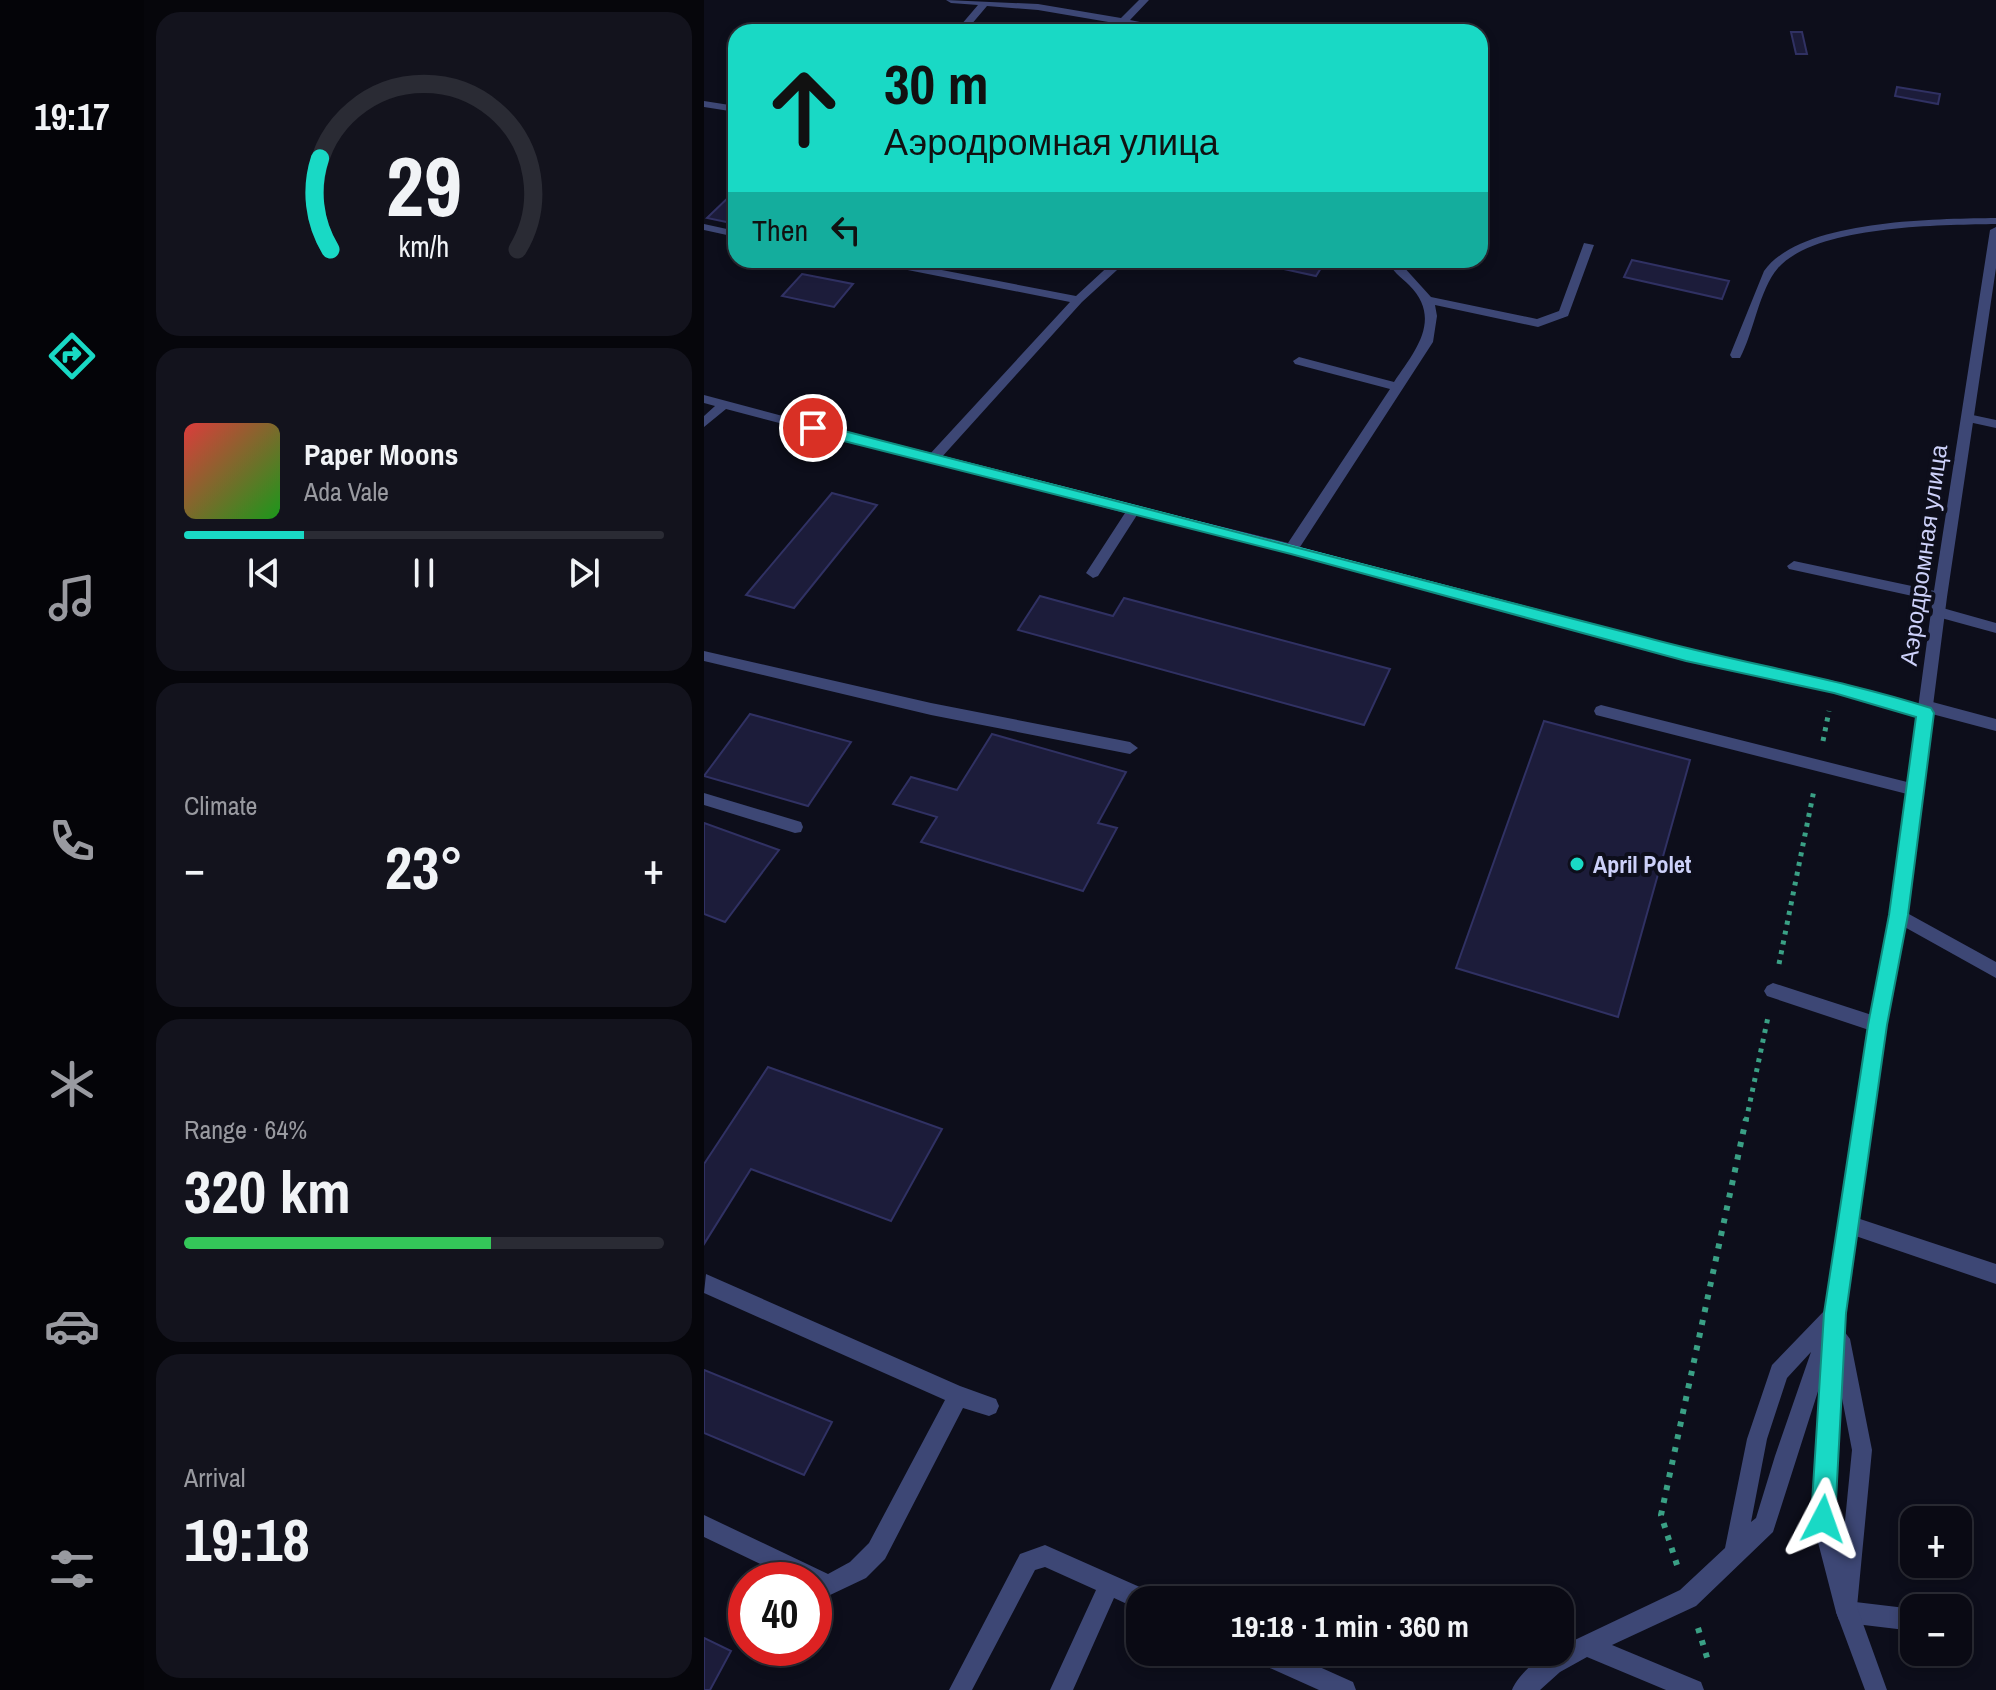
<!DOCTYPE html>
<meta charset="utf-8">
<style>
body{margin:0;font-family:"Archivo Narrow",sans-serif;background:#13131d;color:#f1f3f6;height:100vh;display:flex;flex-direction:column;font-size:30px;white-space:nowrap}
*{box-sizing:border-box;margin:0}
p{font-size:26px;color:#999aa0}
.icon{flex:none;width:44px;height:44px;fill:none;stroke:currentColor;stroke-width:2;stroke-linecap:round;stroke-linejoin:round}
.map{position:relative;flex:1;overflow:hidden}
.details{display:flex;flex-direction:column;gap:12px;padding:12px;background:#06060b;width:560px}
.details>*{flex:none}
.guide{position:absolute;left:24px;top:24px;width:760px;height:244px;border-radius:24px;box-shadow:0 4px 12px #0003,0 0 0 2px #2a2b34;background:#19d9c5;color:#111;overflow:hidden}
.tools{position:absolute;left:1196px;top:1506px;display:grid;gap:16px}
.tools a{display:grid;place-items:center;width:72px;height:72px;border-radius:16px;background:#0a0a14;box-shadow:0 4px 12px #0003,0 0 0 2px #2a2b34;font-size:40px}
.speed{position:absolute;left:24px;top:1562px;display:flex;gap:16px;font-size:40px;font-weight:700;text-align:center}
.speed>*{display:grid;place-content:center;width:104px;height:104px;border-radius:50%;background:#0a0a14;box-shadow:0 4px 12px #0003,0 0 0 2px #2a2b34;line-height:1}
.speed .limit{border:12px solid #d22;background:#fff;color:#111}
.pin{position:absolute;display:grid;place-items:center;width:68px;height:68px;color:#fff;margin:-34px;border:4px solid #fff;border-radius:50%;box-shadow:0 2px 8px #0007}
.me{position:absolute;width:88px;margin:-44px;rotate:4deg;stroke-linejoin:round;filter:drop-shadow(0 0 6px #0008)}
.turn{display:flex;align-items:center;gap:28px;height:168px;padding:0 24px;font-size:36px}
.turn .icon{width:104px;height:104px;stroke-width:2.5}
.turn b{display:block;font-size:56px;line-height:68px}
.then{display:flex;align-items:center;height:76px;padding:0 24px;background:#0003;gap:16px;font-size:30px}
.big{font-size:60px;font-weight:800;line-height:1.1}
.details .tile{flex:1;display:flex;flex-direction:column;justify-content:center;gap:12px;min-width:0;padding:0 28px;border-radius:24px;background:#13131d}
.details .dial{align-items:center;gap:0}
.dial svg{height:208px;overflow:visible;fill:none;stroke:#2a2b34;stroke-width:7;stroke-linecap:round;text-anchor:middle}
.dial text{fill:#f1f3f6;stroke:none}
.song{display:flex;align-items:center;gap:24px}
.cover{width:96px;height:96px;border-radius:12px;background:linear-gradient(135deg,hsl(0 70% 55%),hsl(120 70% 35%))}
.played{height:8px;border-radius:4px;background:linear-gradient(90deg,#19d9c5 25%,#2a2b34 25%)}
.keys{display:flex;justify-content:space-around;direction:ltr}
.heat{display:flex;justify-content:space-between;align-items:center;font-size:44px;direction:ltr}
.charge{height:12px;border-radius:6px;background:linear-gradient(90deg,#34c759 64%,#2a2b34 0)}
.trip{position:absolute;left:422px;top:1586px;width:448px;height:80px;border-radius:24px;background:#0a0a14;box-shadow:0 4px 12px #0003,0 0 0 2px #2a2b34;font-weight:800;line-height:80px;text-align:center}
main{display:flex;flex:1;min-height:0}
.dock{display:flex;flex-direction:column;width:144px;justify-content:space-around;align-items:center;background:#040408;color:#999aa0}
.dock .icon{width:56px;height:56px}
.dock .current{color:#19d9c5}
.dock b{font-size:36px;color:#f1f3f6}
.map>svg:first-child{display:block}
.building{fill:#1c1c3a;stroke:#303163;stroke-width:2}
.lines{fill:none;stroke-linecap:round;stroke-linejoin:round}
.path-far1{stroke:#3aa085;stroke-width:5;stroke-dasharray:4 6;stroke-linecap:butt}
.path{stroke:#3aa085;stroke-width:6;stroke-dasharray:5 8;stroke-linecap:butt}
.service{fill:#3d4775;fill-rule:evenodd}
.tertiary{fill:#3d4775;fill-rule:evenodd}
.route{fill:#19d9c5;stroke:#108d80;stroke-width:2}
.poi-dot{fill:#19d9c5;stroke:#0d0e1b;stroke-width:3}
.labels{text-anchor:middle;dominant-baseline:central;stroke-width:8;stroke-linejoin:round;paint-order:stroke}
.street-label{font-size:24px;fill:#cdd1f9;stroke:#0d0e1b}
.poi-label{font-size:24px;font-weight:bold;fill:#cdd1f9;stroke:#0d0e1b;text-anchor:start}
</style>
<main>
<nav class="dock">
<b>19:17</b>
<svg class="icon current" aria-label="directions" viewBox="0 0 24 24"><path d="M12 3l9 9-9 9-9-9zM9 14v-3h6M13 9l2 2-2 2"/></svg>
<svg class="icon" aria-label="music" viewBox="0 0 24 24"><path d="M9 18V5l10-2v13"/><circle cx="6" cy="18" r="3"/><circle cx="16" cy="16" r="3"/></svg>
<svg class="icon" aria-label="phone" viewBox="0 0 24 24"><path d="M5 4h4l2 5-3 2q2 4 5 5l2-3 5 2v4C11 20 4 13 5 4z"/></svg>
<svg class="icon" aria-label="climate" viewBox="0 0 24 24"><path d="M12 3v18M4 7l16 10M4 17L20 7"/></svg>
<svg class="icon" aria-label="car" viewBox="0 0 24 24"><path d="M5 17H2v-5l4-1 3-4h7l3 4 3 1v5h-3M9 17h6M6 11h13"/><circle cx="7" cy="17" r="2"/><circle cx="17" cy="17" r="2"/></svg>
<svg class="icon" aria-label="filters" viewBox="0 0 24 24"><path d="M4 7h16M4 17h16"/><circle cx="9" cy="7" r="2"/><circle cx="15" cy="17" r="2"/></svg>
</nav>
<section class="details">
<div class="tile dial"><svg viewBox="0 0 100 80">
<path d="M14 69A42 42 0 1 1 86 69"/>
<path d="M14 69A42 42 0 0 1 10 34" stroke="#19d9c5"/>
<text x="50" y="56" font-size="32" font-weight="700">29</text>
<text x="50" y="72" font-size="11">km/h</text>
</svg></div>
<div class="tile">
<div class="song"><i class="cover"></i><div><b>Paper Moons</b><p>Ada Vale</p></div></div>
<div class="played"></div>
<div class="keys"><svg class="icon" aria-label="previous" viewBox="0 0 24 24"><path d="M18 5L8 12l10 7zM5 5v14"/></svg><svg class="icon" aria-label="pause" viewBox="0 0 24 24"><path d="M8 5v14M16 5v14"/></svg><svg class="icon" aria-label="next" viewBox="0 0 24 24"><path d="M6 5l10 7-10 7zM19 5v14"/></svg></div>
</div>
<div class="tile"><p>Climate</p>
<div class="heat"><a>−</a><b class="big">23°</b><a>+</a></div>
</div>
<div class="tile"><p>Range · 64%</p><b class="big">320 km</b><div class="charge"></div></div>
<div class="tile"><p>Arrival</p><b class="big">19:18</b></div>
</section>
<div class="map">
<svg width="1292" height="1690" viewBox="0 0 1292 1690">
<rect width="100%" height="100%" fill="#0d0e1b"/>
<!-- building -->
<path class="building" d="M 1087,32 L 1098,32 L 1103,54 L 1092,54 Z
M 1193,87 L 1236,94 L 1234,104 L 1191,96 Z
M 32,190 L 32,224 L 3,218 Z
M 565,260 L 622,260 L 612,276 L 561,265 Z
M 928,260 L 1025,281 L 1018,299 L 920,277 Z
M 98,274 L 149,284 L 130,307 L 78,296 Z
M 128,493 L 173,505 L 90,608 L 42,595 Z
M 336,596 L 409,616 L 420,598 L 686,669 L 660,725 L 314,630 Z
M 46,714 L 147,742 L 104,806 L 0,776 Z
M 840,721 L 986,760 L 914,1017 L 752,968 Z
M 288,734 L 422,772 L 394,823 L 413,828 L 379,891 L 217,842 L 233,817 L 189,804 L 207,777 L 253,790 Z
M 0,823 L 75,850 L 21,922 L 0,914 Z
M 64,1067 L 238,1129 L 187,1221 L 47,1169 L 0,1244 L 0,1164 Z
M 0,1370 L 128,1422 L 100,1475 L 0,1433 Z
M 0,1638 L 27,1651 L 6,1690 L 0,1690 Z"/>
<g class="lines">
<!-- path-far1 -->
<path class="path-far1" d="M 1119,741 L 1125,711
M 1075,964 L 1110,790
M 1042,1121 L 1064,1017"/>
<!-- path -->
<path class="path" d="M 973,1565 L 957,1515 L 1042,1119
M 994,1628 L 1005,1664"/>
<!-- service -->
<path class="service" d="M 242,0 L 334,4 L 417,18 L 435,0 L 445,0 L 426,20 L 485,32 L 463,32 L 334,10 L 283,6 L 261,32 L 251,32 L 274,5 L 247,3 Z
M 0,101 L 32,106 L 32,112 L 0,107 Z
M 1292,218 L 1292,224 C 1238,225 1112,225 1074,268 C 1055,290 1050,332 1036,358 L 1028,358 L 1026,355 L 1060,271 C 1097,219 1233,219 1292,218 Z
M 0,224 L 32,231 L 32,237 L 0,230 Z
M 880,243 L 890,245 L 864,316 L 834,327 L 731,305 L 733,316 L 729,342 L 596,547 L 982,650 L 1130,681 L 1214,705 L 1221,700 L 1292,719 L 1292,731 L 1228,714 L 1221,719 L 1130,693 L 982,660 L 587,554 L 433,515 L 394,576 L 389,578 L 382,573 L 421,513 L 22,409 L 0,427 L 0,416 L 11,406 L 0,403 L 0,395 L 225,455 L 366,302 L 168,263 L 162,260 L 186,260 L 372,296 L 411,260 L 424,260 L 378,302 L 237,458 L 584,543 L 686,389 L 591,364 L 589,361 L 595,357 L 690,382 C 711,351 739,319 705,285 C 697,277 687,271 685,260 L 697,260 L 698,265 L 727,297 L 833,319 L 855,311 Z
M 1264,414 L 1292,420 L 1292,428 L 1260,421 L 1260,415 Z
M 1090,561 L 1236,592 L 1243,597 L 1236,602 L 1085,569 L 1083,566 Z
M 1235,607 L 1292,623 L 1292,633 L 1230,616 L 1228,612 L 1230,608 Z
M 0,651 L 227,703 L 426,742 L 434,748 L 426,754 L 227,715 L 0,661 Z
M 897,705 L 1211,784 L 1217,786 L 1219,790 L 1217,794 L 1211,796 L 892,715 L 890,711 L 892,707 Z
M 0,793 L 97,822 L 99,827 L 97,832 L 91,833 L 0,805 Z
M 1194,908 L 1292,962 L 1292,978 L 1188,920 L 1186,915 L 1188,910 Z
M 1069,983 L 1174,1017 L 1180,1020 L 1183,1025 L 1180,1030 L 1174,1033 L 1063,996 L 1060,991 L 1063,986 Z
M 1144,1215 L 1292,1264 L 1292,1284 L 1137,1231 L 1135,1224 L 1137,1217 Z
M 2,1274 L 256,1386 L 292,1399 L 295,1406 L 292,1413 L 285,1416 L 259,1408 L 181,1559 L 162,1578 L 124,1596 L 110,1590 L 110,1580 L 90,1580 L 0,1537 L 0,1515 L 124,1574 L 146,1562 L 165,1543 L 241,1400 L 0,1293 Z
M 341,1545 L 447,1592 L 450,1600 L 436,1600 L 436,1610 L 410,1598 L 369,1690 L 346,1690 L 392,1590 L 341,1567 L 331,1570 L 268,1690 L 245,1690 L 316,1554 Z
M 1143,1601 L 1210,1609 L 1210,1631 L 1143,1623 L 1135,1620 L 1132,1612 L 1135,1604 Z
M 545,1652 L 582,1652 L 649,1682 L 652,1690 L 615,1690 L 548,1660 Z"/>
<!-- tertiary -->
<path class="tertiary" d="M 1292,227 L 1292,268 L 1243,597 L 1202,915 L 1183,1025 L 1141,1313 L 1140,1331 L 1146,1339 L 1168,1450 L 1153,1607 L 1183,1690 L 1161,1690 L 1132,1612 L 1108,1519 L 1117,1382 L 1069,1532 L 992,1606 L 908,1645 L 997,1682 L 1000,1690 L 962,1690 L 883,1657 L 856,1672 L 836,1690 L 808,1690 C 814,1674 839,1652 856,1652 L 856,1647 L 976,1590 L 1021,1548 L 1043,1439 L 1068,1365 L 1122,1309 L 1165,1025 L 1186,915 L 1229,597 L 1286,230 ZM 1107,1352 L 1071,1456 L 1052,1518 L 1047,1522 L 1063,1439 L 1083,1378 ZM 1137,1393 L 1148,1450 L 1138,1551 L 1130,1519 Z"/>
</g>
<!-- route -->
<path class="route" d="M 109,423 C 387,493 664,564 940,637 C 1035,663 1133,678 1227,708 L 1230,713 L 1204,915 L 1183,1025 L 1142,1313 L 1131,1519 L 1128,1527 L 1119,1531 L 1110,1527 L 1107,1519 L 1120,1313 L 1164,1025 L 1185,915 L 1212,717 L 1130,693 L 982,661 L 587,554 L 104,432 L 104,425 Z"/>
<!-- markers -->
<circle class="poi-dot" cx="873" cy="864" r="8"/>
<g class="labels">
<!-- street labels -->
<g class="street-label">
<text transform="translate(1219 555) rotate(-82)">Аэродромная улица</text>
</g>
<!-- poi labels -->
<g class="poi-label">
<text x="889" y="864">April Polet</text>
</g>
</g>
</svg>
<div class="tools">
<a>+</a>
<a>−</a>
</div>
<div class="speed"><div class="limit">40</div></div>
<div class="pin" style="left:109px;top:428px;background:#d93025"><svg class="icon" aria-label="arrive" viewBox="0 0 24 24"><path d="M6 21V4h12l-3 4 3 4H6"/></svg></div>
<svg class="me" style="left:1119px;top:1519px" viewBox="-20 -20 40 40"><path d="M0-17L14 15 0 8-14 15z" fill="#19d9c5" stroke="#fff" stroke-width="4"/></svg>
<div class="trip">19:18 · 1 min · 360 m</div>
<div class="guide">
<div class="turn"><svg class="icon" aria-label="ahead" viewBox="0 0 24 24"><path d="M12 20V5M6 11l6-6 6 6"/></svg><div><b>30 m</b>Аэродромная улица</div></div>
<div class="then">Then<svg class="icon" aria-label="left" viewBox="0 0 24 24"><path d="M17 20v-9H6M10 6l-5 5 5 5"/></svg></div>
</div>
</div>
</main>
